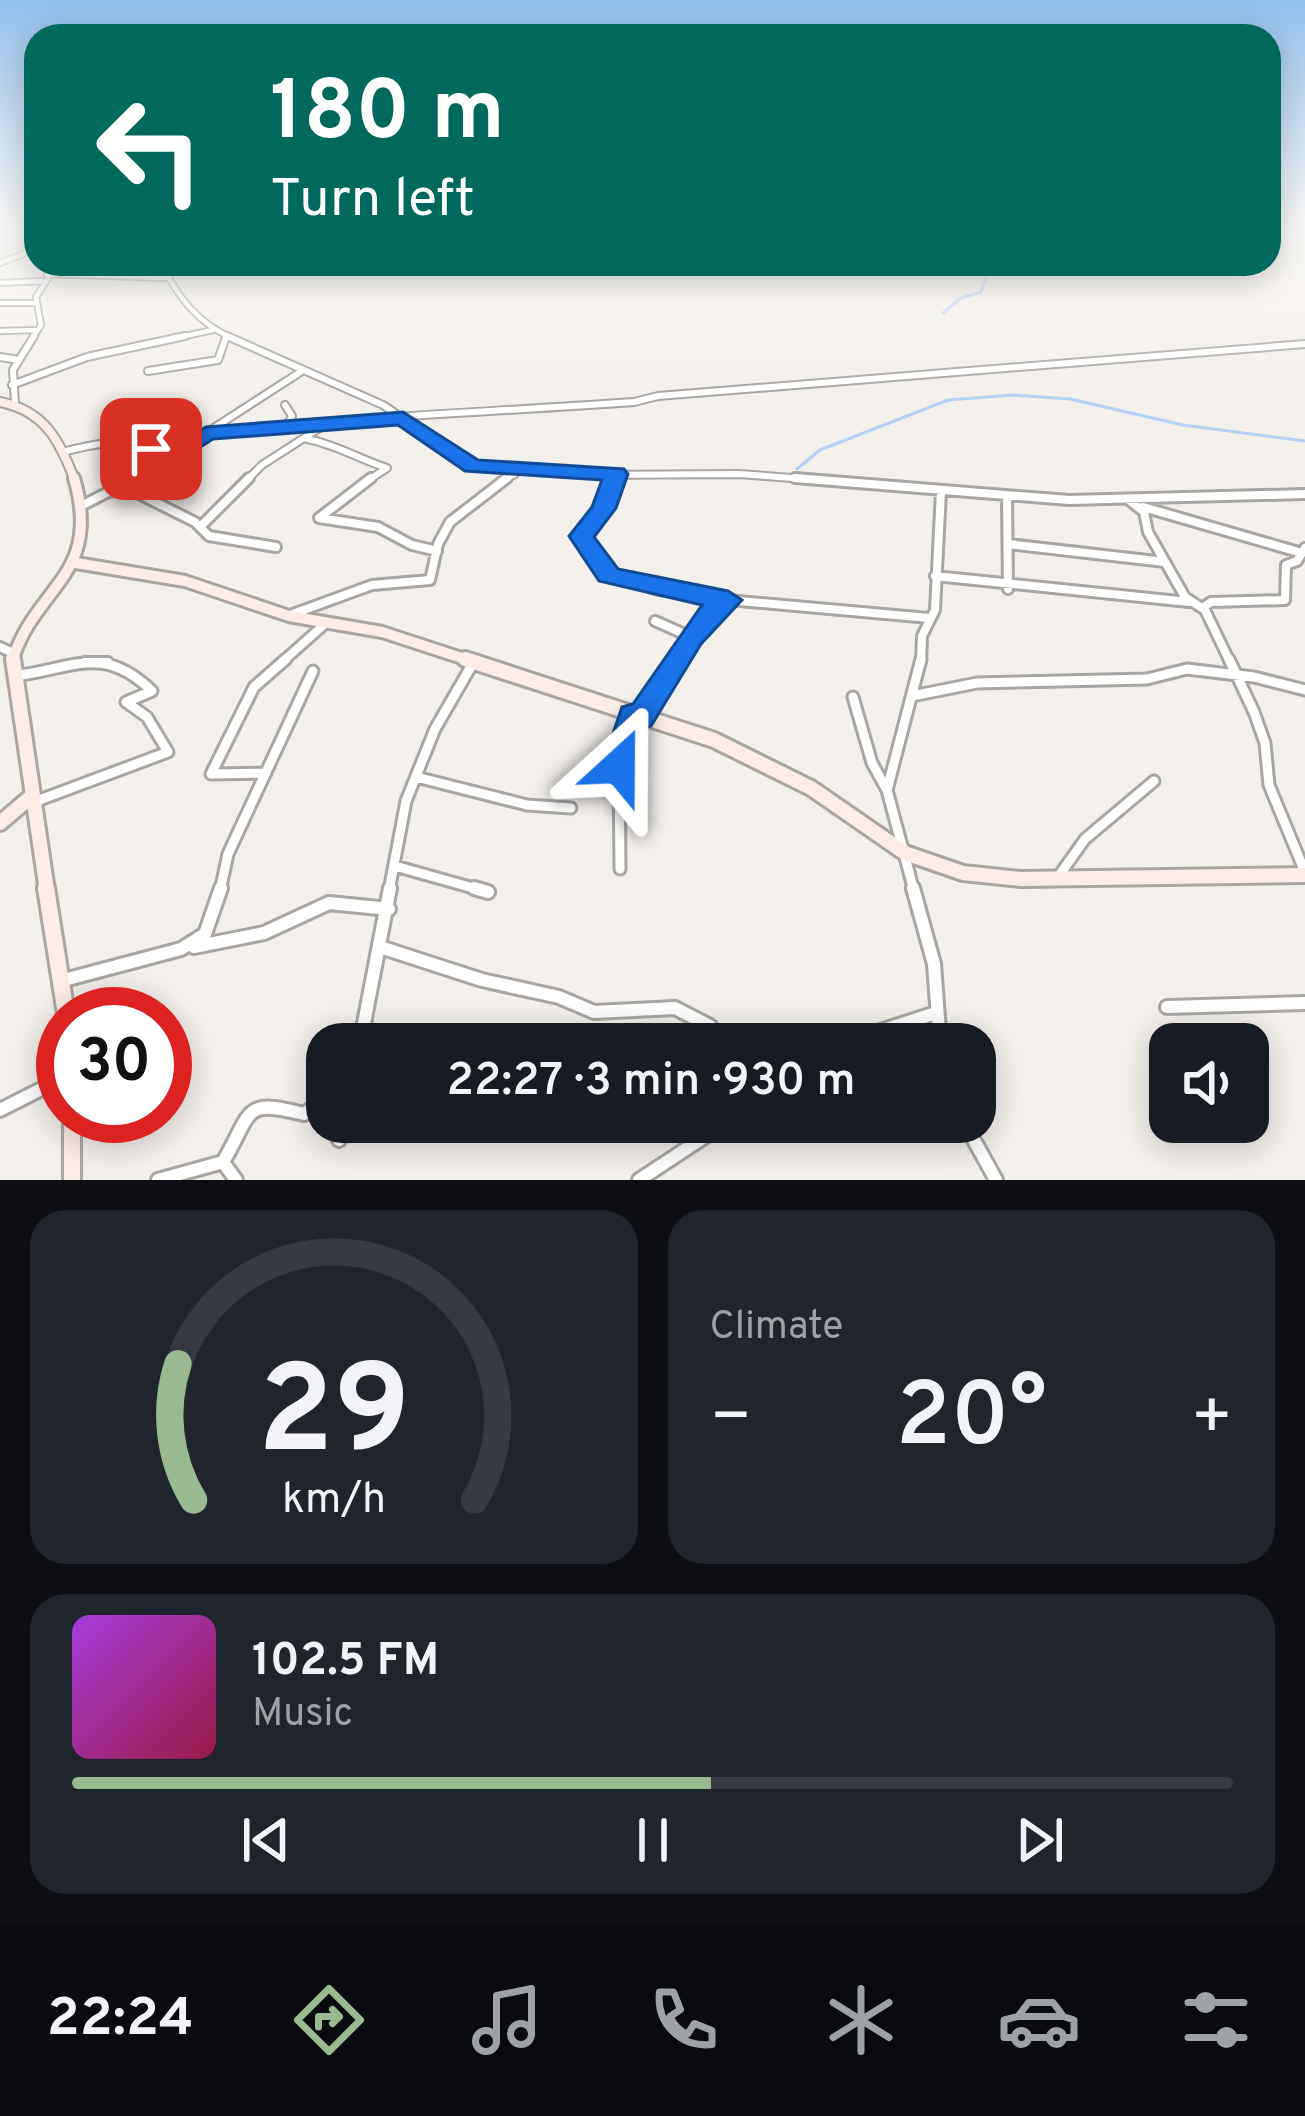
<!DOCTYPE html>
<meta charset="utf-8">
<style>
body{margin:0;font-family:Overpass,sans-serif;background:#20242c;color:#f1f3f6;height:100vh;display:flex;flex-direction:column;font-size:45px;white-space:nowrap}
*{box-sizing:border-box;margin:0}
p{font-size:39px;color:#9ea1a6}
.icon{flex:none;width:66px;height:66px;fill:none;stroke:currentColor;stroke-width:2;stroke-linecap:round;stroke-linejoin:round}
.map{position:relative;height:1180px;overflow:hidden}
.details{display:flex;flex-direction:column;gap:30px;padding:30px;background:#0d0f14;flex:1}
.details>*{flex:none}
.hud{position:absolute;left:24px;top:24px;width:1257px;height:252px;border-radius:36px;box-shadow:0 6px 30px #0003;background:#00695c;color:#fff;overflow:hidden}
.controls{position:absolute;left:1149px;top:1023px;display:grid;gap:24px}
.controls a{display:grid;place-items:center;width:120px;height:120px;border-radius:24px;background:#171b24;box-shadow:0 6px 30px #0003;font-size:60px}
.speed{position:absolute;left:36px;top:987px;display:flex;gap:24px;font-size:60px;font-weight:700;text-align:center}
.speed>*{display:grid;place-content:center;width:156px;height:156px;border-radius:50%;background:#171b24;box-shadow:0 6px 30px #0003;line-height:1}
.speed .limit{border:18px solid #d22;background:#fff;color:#111}
.pin{position:absolute;display:grid;place-items:center;width:102px;height:102px;color:#fff;margin:-51px;border-radius:24px;box-shadow:0 6px 18px #0006}
.me{position:absolute;width:132px;margin:-66px;rotate:24deg;stroke-linejoin:round;filter:drop-shadow(0 0 9px #0008)}
.turn{display:flex;align-items:center;gap:42px;height:252px;padding:0 48px;font-size:54px}
.turn .icon{width:156px;height:156px;stroke-width:2.5}
.turn b{display:block;font-size:84px;line-height:102px}
.big{font-size:90px;font-weight:600;line-height:1.1}
.details .tile{flex:1;display:flex;flex-direction:column;justify-content:center;gap:18px;min-width:0;padding:0 42px;border-radius:36px;background:#20242c}
.details .dial{align-items:center;gap:0}
.dial svg{height:312px;overflow:visible;fill:none;stroke:#363941;stroke-width:7;stroke-linecap:round;text-anchor:middle}
.dial text{fill:#f1f3f6;stroke:none}
.song{display:flex;align-items:center;gap:36px}
.cover{width:144px;height:144px;border-radius:18px;background:linear-gradient(135deg,hsl(280 70% 55%),hsl(340 70% 35%))}
.played{height:12px;border-radius:6px;background:linear-gradient(90deg,#99ba91 55%,#363941 55%)}
.keys{display:flex;justify-content:space-around;direction:ltr}
.heat{display:flex;justify-content:space-between;align-items:center;font-size:66px;direction:ltr}
.details .tiles{flex:1;display:grid;gap:30px;grid-template-columns:1fr 1fr}
.tile:last-child{grid-column:span 2}
.trip{position:absolute;left:306px;top:1023px;width:690px;height:120px;border-radius:36px;background:#171b24;box-shadow:0 6px 30px #0003;font-weight:600;line-height:120px;text-align:center}
.dock{display:flex;height:192px;justify-content:space-around;align-items:center;background:#090b0e;color:#9ea1a6}
.dock .icon{width:84px;height:84px}
.dock .current{color:#99ba91}
.dock b{font-size:54px;color:#f1f3f6}
.map>svg:first-child{display:block}
.lines{fill:none;stroke-linecap:round;stroke-linejoin:round}
.stream{stroke:#b5d1f3;stroke-width:3}
.street-far4-casing{stroke:#a9a6a1;stroke-width:8}
.street-far3-casing{stroke:#a9a6a1;stroke-width:10}
.street-far2-casing{stroke:#a9a6a1;stroke-width:14}
.street-far1-casing{stroke:#a9a6a1;stroke-width:15}
.street-casing{stroke:#a9a6a1;stroke-width:18}
.secondary-far3-casing{stroke:#a9a6a1;stroke-width:12}
.secondary-far2-casing{stroke:#a9a6a1;stroke-width:16}
.secondary-far1-casing{stroke:#a9a6a1;stroke-width:20}
.secondary-casing{stroke:#a9a6a1;stroke-width:22}
.street-far4{stroke:#fff;stroke-width:4.5}
.street-far3{stroke:#fff;stroke-width:6}
.street-far2{stroke:#fff;stroke-width:8}
.street-far1{stroke:#fff;stroke-width:9}
.street{stroke:#fff;stroke-width:12}
.secondary-far3{stroke:#fbece5;stroke-width:8}
.secondary-far2{stroke:#fbece5;stroke-width:10}
.secondary-far1{stroke:#fbece5;stroke-width:14}
.secondary{stroke:#fbece5;stroke-width:16}
.route{fill:#1a73e8;stroke:#114b97;stroke-width:3}
</style>
<div class="map">
<svg width="1305" height="1180" viewBox="0 0 1305 1180">
<rect width="100%" height="100%" fill="#f3f0eb"/>
<g class="lines">
<!-- stream -->
<path class="stream" d="M 943,313 L 961,298 L 981,292 L 991,264
M 797,469 L 820,450 L 948,400 L 1013,395 L 1070,399 L 1183,425 L 1305,441"/>
<defs>
<path id="street-far4" d="M 0,263 L 36,249
M 161,264 C 179,298 197,323 234,339
M 47,274 L 169,278
M 0,283 L 42,281
M 0,303 L 36,303
M 0,331 L 38,330
M 32,339 L 41,325 L 36,297 L 57,264
M 171,339 L 213,330"/>
<path id="street-far3" d="M 227,336 L 383,405 L 473,466 L 590,475 L 739,474 L 833,481
M 0,357 L 19,360
M 148,371 L 218,360 L 226,337
M 12,385 L 87,357 L 185,336
M 15,404 L 13,370 L 34,336
M 285,405 L 292,416 L 288,424
M 307,439 C 335,444 359,459 387,468 L 367,481
M 147,440 L 141,449 L 178,454
M 63,452 C 112,438 159,439 209,433 C 350,417 492,412 634,402 L 658,396 L 1305,344
M 148,481 L 206,433 L 302,371
M 246,481 L 262,465 L 321,427
M 501,481 L 515,474
M 613,481 L 616,474"/>
<path id="street-far2" d="M 371,478 L 319,518 L 378,527 L 412,545 L 437,551
M 614,478 L 604,508 L 581,536 L 609,575 L 659,590 L 724,599
M 795,478 L 1069,500 L 1305,494
M 136,491 L 151,478
M 1007,496 L 1008,589
M 1129,500 L 1144,512 L 1148,532 L 1185,597 L 1205,610 L 1230,662
M 83,505 L 110,491 L 135,492 L 195,522 L 209,536 L 276,547
M 1143,507 L 1302,553
M 201,526 L 249,478
M 1008,544 L 1165,562
M 935,576 L 1189,602
M 1202,608 L 1211,602 L 1285,600 L 1286,565 L 1297,561 L 1305,548
M 290,615 L 372,585 L 430,580 L 438,544 L 450,522 L 507,478
M 655,621 L 691,637
M 0,647 L 13,653
M 85,662 L 108,662
M 282,662 L 326,623
M 673,662 L 704,619 L 728,600 L 929,618
M 921,662 L 922,636 L 935,610 L 941,491"/>
<path id="street-far1" d="M 1229,659 L 1254,712 L 1265,743 L 1269,785 L 1305,872
M 14,676 C 73,669 102,643 152,691 L 126,702 L 147,717 L 168,752 L 34,802
M 912,696 L 977,683 L 1147,679 L 1187,669 L 1254,677 L 1305,690
M 853,697 L 872,763 L 887,790
M 640,717 L 675,659
M 266,773 L 211,774 L 254,687 L 286,659
M 416,777 L 527,805 L 571,808
M 395,866 L 484,891
M 620,869 L 619,766 L 633,715
M 1058,877 L 1085,839 L 1154,781
M 220,891 L 228,854 L 313,671
M 389,891 L 406,801 L 435,729 L 473,663
M 914,891 L 887,790 L 921,659"/>
<path id="street" d="M 474,888 L 488,892
M 913,888 L 934,964 L 940,1044
M 194,947 L 264,933 L 329,903 L 389,909
M 380,947 L 482,980 L 559,997 L 594,1012 L 675,1008 L 710,1026 L 718,1044
M 64,980 L 181,949 L 205,934 L 221,888
M 1167,1007 L 1305,1003
M 360,1044 L 390,888
M 840,1044 L 936,1013
M 0,1110 L 63,1078
M 964,1122 L 996,1180
M 339,1140 L 348,1122
M 223,1162 L 236,1180
M 158,1180 L 223,1162 C 253,1111 242,1098 304,1114 L 327,1098
M 639,1180 L 727,1122"/>
<path id="secondary-far3" d="M 0,402 C 45,411 60,441 75,481"/>
<path id="secondary-far2" d="M 76,563 L 185,581 L 289,616 L 382,632 L 474,662
M 12,662 C 34,586 103,577 74,478"/>
<path id="secondary-far1" d="M 13,659 L 47,891
M 465,659 L 714,740 L 811,788 L 905,853 L 963,873 L 1021,879 L 1305,875
M 0,823 L 33,795"/>
<path id="secondary" d="M 46,888 L 66,1014
M 72,1116 L 72,1180"/>
</defs>
<!-- street-far4 casing -->
<use href="#street-far4" class="street-far4-casing"/>
<!-- street-far3 casing -->
<use href="#street-far3" class="street-far3-casing"/>
<!-- street-far2 casing -->
<use href="#street-far2" class="street-far2-casing"/>
<!-- street-far1 casing -->
<use href="#street-far1" class="street-far1-casing"/>
<!-- street casing -->
<use href="#street" class="street-casing"/>
<!-- secondary-far3 casing -->
<use href="#secondary-far3" class="secondary-far3-casing"/>
<!-- secondary-far2 casing -->
<use href="#secondary-far2" class="secondary-far2-casing"/>
<!-- secondary-far1 casing -->
<use href="#secondary-far1" class="secondary-far1-casing"/>
<!-- secondary casing -->
<use href="#secondary" class="secondary-casing"/>
<!-- street-far4 -->
<use href="#street-far4" class="street-far4"/>
<!-- street-far3 -->
<use href="#street-far3" class="street-far3"/>
<!-- street-far2 -->
<use href="#street-far2" class="street-far2"/>
<!-- street-far1 -->
<use href="#street-far1" class="street-far1"/>
<!-- street -->
<use href="#street" class="street"/>
<!-- secondary-far3 -->
<use href="#secondary-far3" class="secondary-far3"/>
<!-- secondary-far2 -->
<use href="#secondary-far2" class="secondary-far2"/>
<!-- secondary-far1 -->
<use href="#secondary-far1" class="secondary-far1"/>
<!-- secondary -->
<use href="#secondary" class="secondary"/>
</g>
<!-- sky -->
<linearGradient id="sky" x2="0" y2="1"><stop stop-color="#93c0ec"/><stop offset="0.58" stop-color="#faf8f6"/><stop offset="1" stop-color="#faf8f6" stop-opacity="0"/></linearGradient>
<rect width="1305" height="391" fill="url(#sky)"/>
<!-- route -->
<path class="route" d="M 403,412 L 478,460 L 624,469 L 628,474 L 616,508 L 594,537 L 618,569 L 728,591 L 742,600 L 701,644 L 651,726 L 646,727 L 631,775 L 619,779 L 607,775 L 602,766 L 622,707 L 633,704 L 702,605 L 599,581 L 569,536 L 592,507 L 602,480 L 465,471 L 398,425 L 213,439 L 178,461 L 140,449 L 151,442 L 174,447 L 206,427 Z"/>
</svg>
<div class="controls">
<a><svg class="icon" aria-label="sound" viewBox="0 0 24 24"><path d="M4 9h4l5-4v14l-5-4H4zM17 9q2 3 0 6"/></svg></a>
</div>
<div class="speed"><div class="limit">30</div></div>
<div class="pin" style="left:151px;top:449px;background:#d93025"><svg class="icon" aria-label="arrive" viewBox="0 0 24 24"><path d="M6 21V4h12l-3 4 3 4H6"/></svg></div>
<svg class="me" style="left:619px;top:766px" viewBox="-20 -20 40 40"><path d="M0-17L14 15 0 8-14 15z" fill="#1a73e8" stroke="#fff" stroke-width="4"/></svg>
<div class="trip">22:27 · 3 min · 930 m</div>
<div class="hud">
<div class="turn"><svg class="icon" aria-label="left" viewBox="0 0 24 24"><path d="M17 20v-9H6M10 6l-5 5 5 5"/></svg><div><b>180 m</b>Turn left</div></div>
</div>
</div>
<section class="details">
<div class="tiles">
<div class="tile dial"><svg viewBox="0 0 100 80">
<path d="M14 69A42 42 0 1 1 86 69"/>
<path d="M14 69A42 42 0 0 1 10 34" stroke="#99ba91"/>
<text x="50" y="56" font-size="32" font-weight="700">29</text>
<text x="50" y="72" font-size="11">km/h</text>
</svg></div>
<div class="tile"><p>Climate</p>
<div class="heat"><a>−</a><b class="big">20°</b><a>+</a></div>
</div>
<div class="tile">
<div class="song"><i class="cover"></i><div><b>102.5 FM</b><p>Music</p></div></div>
<div class="played"></div>
<div class="keys"><svg class="icon" aria-label="previous" viewBox="0 0 24 24"><path d="M18 5L8 12l10 7zM5 5v14"/></svg><svg class="icon" aria-label="pause" viewBox="0 0 24 24"><path d="M8 5v14M16 5v14"/></svg><svg class="icon" aria-label="next" viewBox="0 0 24 24"><path d="M6 5l10 7-10 7zM19 5v14"/></svg></div>
</div>
</div>
</section>
<nav class="dock">
<b>22:24</b>
<svg class="icon current" aria-label="directions" viewBox="0 0 24 24"><path d="M12 3l9 9-9 9-9-9zM9 14v-3h6M13 9l2 2-2 2"/></svg>
<svg class="icon" aria-label="music" viewBox="0 0 24 24"><path d="M9 18V5l10-2v13"/><circle cx="6" cy="18" r="3"/><circle cx="16" cy="16" r="3"/></svg>
<svg class="icon" aria-label="phone" viewBox="0 0 24 24"><path d="M5 4h4l2 5-3 2q2 4 5 5l2-3 5 2v4C11 20 4 13 5 4z"/></svg>
<svg class="icon" aria-label="climate" viewBox="0 0 24 24"><path d="M12 3v18M4 7l16 10M4 17L20 7"/></svg>
<svg class="icon" aria-label="car" viewBox="0 0 24 24"><path d="M5 17H2v-5l4-1 3-4h7l3 4 3 1v5h-3M9 17h6M6 11h13"/><circle cx="7" cy="17" r="2"/><circle cx="17" cy="17" r="2"/></svg>
<svg class="icon" aria-label="filters" viewBox="0 0 24 24"><path d="M4 7h16M4 17h16"/><circle cx="9" cy="7" r="2"/><circle cx="15" cy="17" r="2"/></svg>
</nav>
